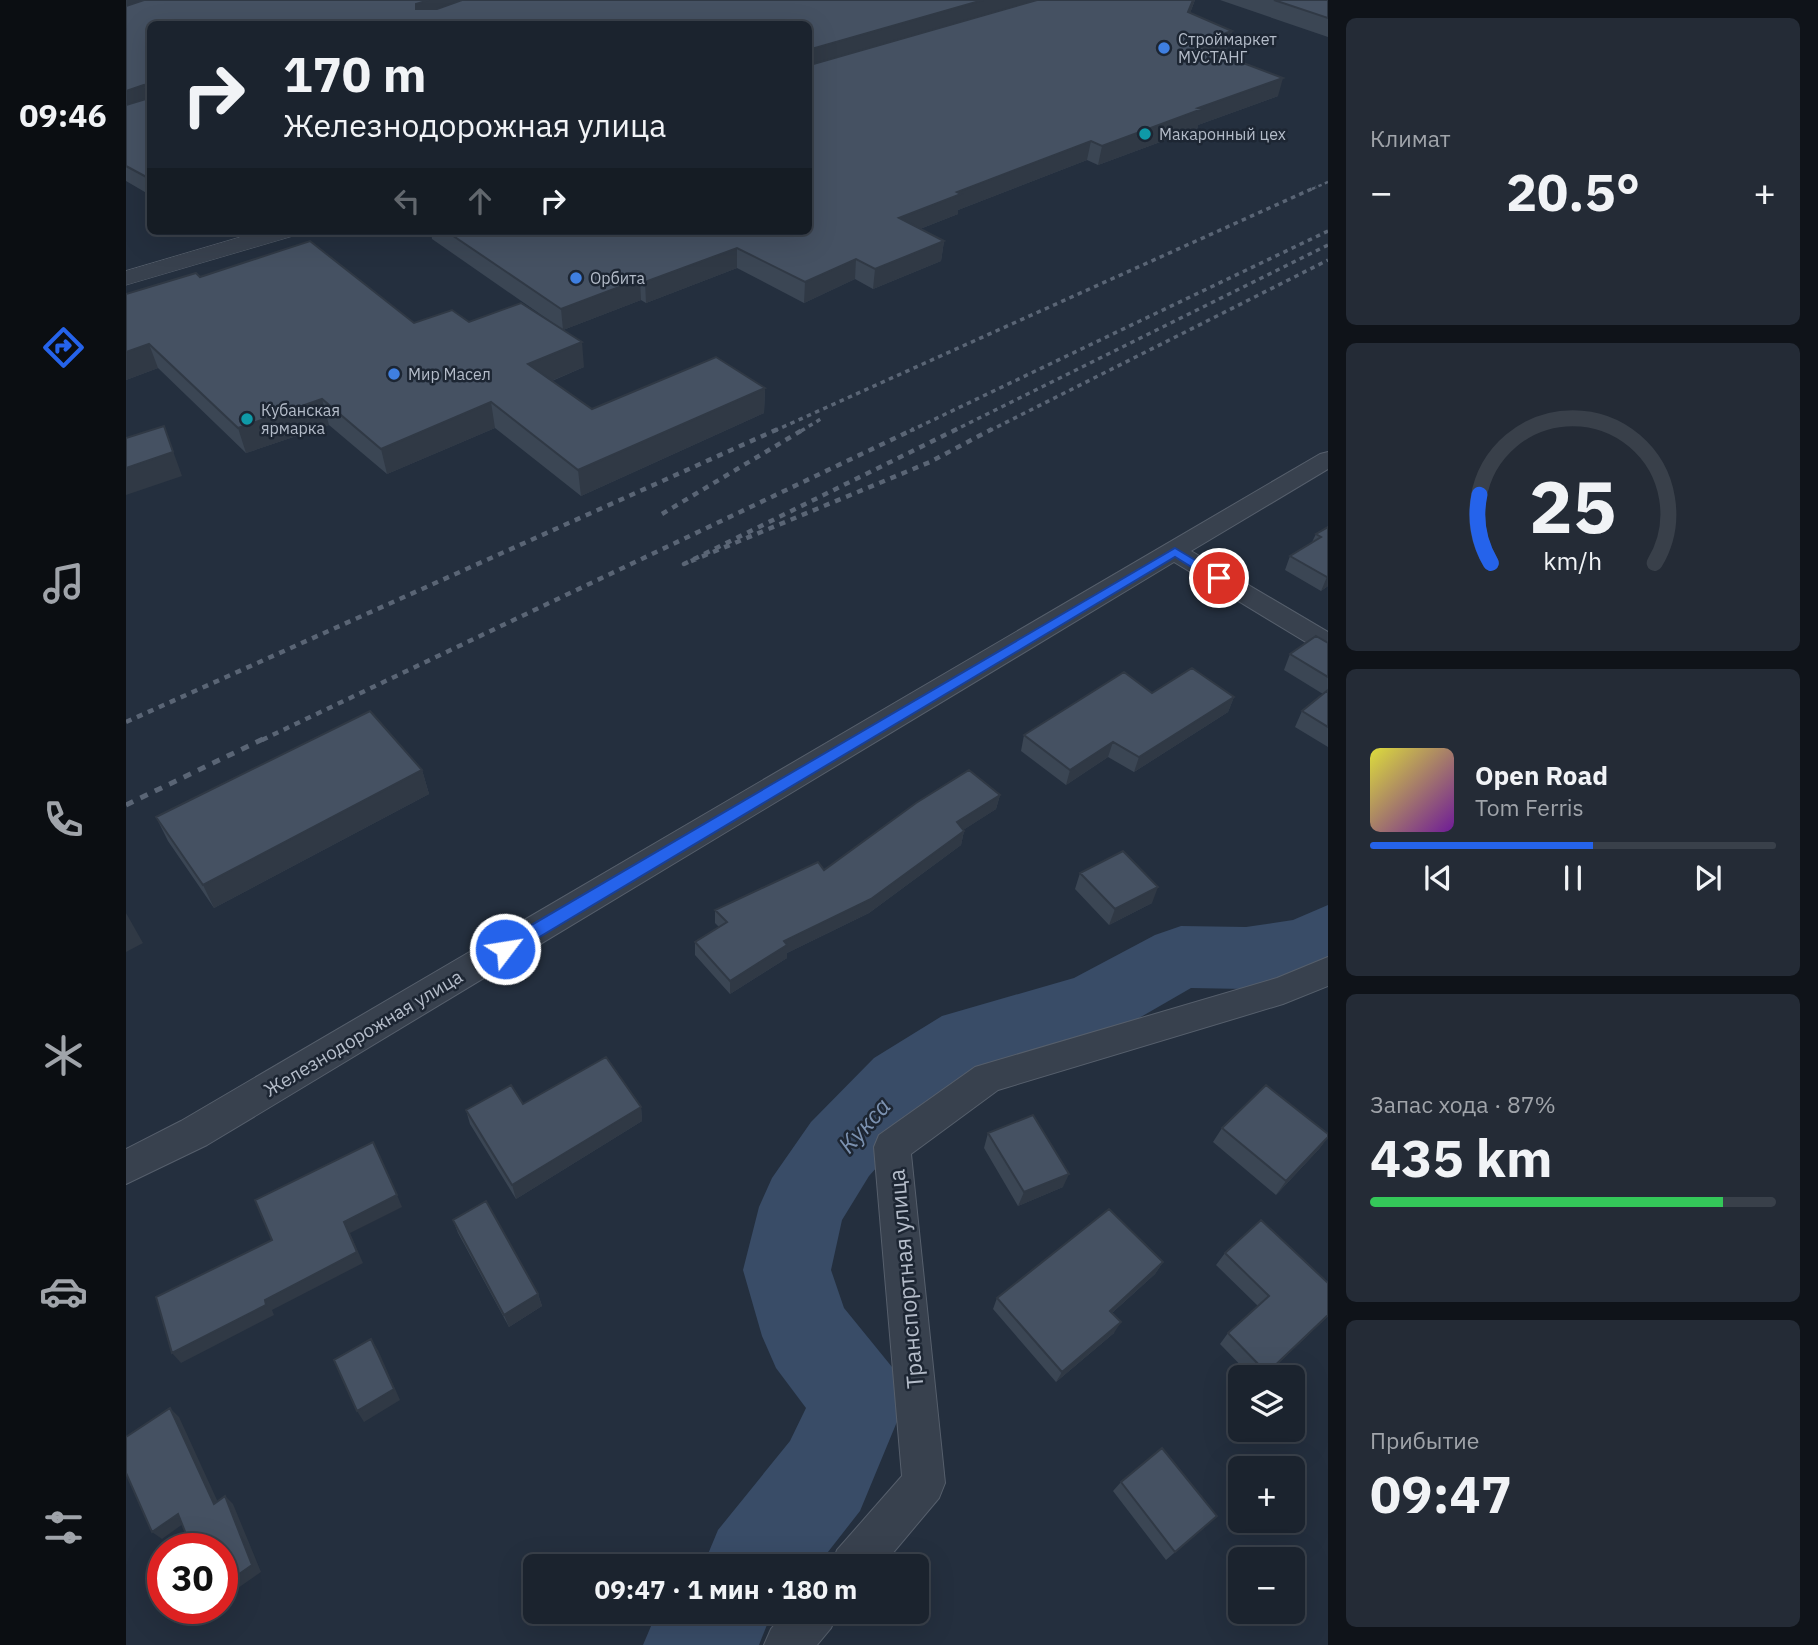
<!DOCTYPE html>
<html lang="ru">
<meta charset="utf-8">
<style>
body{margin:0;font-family:"IBM Plex Sans",sans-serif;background:#242b36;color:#f1f3f6;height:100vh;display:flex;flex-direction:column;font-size:26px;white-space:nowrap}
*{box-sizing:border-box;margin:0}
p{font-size:23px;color:#a0a4aa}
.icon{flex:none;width:38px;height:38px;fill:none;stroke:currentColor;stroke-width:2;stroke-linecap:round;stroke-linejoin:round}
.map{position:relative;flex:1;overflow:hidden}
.drawer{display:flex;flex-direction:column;gap:18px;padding:18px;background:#0f1319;width:490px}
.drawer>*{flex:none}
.banner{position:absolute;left:21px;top:21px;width:665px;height:214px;border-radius:10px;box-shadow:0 7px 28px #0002,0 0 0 2px #39404a;background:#1b232e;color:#f1f3f6;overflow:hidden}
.fabs{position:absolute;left:1102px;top:1365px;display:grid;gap:14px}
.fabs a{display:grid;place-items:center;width:77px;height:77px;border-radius:10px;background:#1b232e;box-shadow:0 7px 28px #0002,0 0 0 2px #39404a;font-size:35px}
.speed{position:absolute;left:21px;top:1533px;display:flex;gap:14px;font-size:35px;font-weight:700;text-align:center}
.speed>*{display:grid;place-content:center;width:91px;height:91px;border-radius:50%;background:#1b232e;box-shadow:0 7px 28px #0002,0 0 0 2px #39404a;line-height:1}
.speed .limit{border:10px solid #d22;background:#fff;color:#111}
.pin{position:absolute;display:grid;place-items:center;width:60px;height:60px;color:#fff;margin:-30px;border:4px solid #fff;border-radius:50%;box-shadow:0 2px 7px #0007}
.me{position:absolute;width:77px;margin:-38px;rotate:59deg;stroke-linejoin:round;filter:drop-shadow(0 0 5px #0008)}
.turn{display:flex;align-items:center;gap:24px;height:147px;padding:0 21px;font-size:32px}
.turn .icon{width:91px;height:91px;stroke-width:2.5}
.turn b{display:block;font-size:49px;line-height:60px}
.lanes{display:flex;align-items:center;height:66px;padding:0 21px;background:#0003;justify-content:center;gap:35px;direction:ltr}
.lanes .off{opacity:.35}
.big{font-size:52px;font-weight:700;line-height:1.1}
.drawer .card{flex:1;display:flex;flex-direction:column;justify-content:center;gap:10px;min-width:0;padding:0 24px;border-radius:10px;background:#242b36}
.drawer .dial{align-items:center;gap:0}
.dial svg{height:182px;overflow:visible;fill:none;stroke:#39404a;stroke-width:7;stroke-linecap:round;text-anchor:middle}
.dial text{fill:#f1f3f6;stroke:none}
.song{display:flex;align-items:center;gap:21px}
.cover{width:84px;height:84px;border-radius:10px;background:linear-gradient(135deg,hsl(60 70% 55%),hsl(280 70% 35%))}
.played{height:7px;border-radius:4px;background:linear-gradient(90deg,#2563eb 55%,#39404a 55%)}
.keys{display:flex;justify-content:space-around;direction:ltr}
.heat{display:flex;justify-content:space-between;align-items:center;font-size:38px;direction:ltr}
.charge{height:10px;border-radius:5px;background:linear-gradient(90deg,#34c759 87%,#39404a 0)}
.trip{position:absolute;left:397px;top:1554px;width:406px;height:70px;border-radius:10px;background:#1b232e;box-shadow:0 7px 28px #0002,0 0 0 2px #39404a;font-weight:700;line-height:70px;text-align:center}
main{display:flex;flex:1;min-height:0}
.tabs{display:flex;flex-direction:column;width:126px;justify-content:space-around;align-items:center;background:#0b0e12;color:#a0a4aa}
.tabs .icon{width:49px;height:49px}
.tabs .selected{color:#2563eb}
.tabs b{font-size:32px;color:#f1f3f6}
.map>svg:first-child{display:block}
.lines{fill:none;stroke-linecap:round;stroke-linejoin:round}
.river{fill:#394c67;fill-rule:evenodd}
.minor-casing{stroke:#565f6c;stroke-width:2}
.tertiary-casing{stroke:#565f6c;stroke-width:1}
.minor{fill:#38414e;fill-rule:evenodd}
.tertiary{fill:#38414e;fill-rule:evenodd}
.rail-far3{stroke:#5a6575;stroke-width:2.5;stroke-dasharray:3.5 3.5;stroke-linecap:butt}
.rail-far2{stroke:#5a6575;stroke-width:3.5;stroke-dasharray:4.5 4.5;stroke-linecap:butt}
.rail-far1{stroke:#5a6575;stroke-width:4.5;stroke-dasharray:6 6;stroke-linecap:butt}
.rail{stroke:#5a6575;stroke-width:5;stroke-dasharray:8 8;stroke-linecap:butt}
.wall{fill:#3b4654}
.shaded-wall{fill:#303945}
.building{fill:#455162;stroke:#303945;stroke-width:2}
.route{fill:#2563eb;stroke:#184099;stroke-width:2}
.shop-dot{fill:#3f7fe0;stroke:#1d2633;stroke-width:2.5}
.culture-dot{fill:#0f9aa8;stroke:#1d2633;stroke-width:2.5}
.labels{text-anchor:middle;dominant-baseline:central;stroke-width:5;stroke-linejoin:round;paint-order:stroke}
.far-poi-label{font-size:16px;fill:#b4bcc9;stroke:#1d2633;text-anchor:start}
.street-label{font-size:19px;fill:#b4bcc9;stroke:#1d2633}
.near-street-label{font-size:23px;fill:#b4bcc9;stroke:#1d2633}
.near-water-label{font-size:24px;font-style:italic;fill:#7c92b1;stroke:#1d2633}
</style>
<main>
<nav class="tabs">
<b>09:46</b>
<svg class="icon selected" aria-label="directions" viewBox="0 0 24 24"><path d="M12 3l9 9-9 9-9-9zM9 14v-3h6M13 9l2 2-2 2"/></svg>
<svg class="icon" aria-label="music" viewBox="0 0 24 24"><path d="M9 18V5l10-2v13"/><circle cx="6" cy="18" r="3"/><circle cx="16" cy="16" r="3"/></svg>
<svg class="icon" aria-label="phone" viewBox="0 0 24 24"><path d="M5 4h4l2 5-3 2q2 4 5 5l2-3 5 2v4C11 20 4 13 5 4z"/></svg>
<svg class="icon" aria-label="climate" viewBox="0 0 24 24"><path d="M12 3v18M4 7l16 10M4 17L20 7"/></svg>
<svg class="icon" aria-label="car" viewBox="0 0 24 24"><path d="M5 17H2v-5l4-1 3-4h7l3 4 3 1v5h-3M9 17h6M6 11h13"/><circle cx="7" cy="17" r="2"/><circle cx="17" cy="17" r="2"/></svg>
<svg class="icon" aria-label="filters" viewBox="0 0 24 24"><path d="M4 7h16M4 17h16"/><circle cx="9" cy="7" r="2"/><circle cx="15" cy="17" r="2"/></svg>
</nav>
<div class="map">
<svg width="1202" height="1645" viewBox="0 0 1202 1645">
<rect width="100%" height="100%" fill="#242f3e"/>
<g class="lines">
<!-- river -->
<path class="river" d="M 1202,905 L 1202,971 L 1184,977 L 1120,989 L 1065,988 L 994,1029 L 866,1067 L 804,1108 L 743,1176 L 716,1220 L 705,1270 L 718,1308 L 766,1367 L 780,1400 L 734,1511 L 691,1566 L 577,1566 L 592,1530 L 664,1441 L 680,1408 L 650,1368 L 636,1336 L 617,1270 L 633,1207 L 646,1178 L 685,1122 L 748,1058 L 816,1016 L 948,978 L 1029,935 L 1055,926 L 1120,927 L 1167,920 Z
M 531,1612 L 646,1612 L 633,1645 L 517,1645 Z"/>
<defs>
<path id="minor" d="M 1202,452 L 1202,469 L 1065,551 L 1202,632 L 1202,653 L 1193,650 L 1048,562 L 81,1145 L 0,1184 L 0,1149 L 55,1121 L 1194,454 Z
M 1202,957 L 1202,986 L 1157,1004 L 872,1090 L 785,1154 L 819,1483 L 813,1498 L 756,1566 L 705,1566 L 711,1550 L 776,1476 L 748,1147 L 753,1135 L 849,1067 L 1151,978 Z
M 659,1612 L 712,1612 L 705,1628 L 691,1645 L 638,1645 L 645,1629 Z"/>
<path id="tertiary" d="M 135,231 L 170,231 L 167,236 L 0,285 L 0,271 Z"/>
</defs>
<!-- minor casing -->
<use href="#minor" class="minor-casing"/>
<!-- tertiary casing -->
<use href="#tertiary" class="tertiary-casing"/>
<!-- minor -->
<use href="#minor" class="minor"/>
<!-- tertiary -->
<use href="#tertiary" class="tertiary"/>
<!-- rail-far3 -->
<path class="rail-far3" d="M 1186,189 L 1202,182"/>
<!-- rail-far2 -->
<path class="rail-far2" d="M 648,431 L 1190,187
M 675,431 L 698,417
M 784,431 L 1202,231
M 827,431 L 1202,245
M 863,431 L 1202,260"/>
<!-- rail-far1 -->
<path class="rail-far1" d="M 831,429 L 558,564 L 804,462 L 866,429
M 536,514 L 678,429
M 0,722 L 652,429
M 136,740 L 788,429"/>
<!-- rail -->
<path class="rail" d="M 0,805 L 139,738"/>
</g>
<!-- wall -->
<path class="wall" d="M 0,0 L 1069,0 L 1064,13 L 1106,31 L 1101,48 L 1089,53 L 1152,96 L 1072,125 L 1072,128 L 972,165 L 961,160 L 832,210 L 832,214 L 794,229 L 818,241 L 815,261 L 747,289 L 729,279 L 678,303 L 611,268 L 520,303 L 515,300 L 437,330 L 306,239 L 305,231 L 682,231 L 682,24 L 24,24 L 24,195 L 0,181 Z
M 1094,0 L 1202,0 L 1202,37 Z
M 74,277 L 288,323 L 343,322 L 458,367 L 426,381 L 466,409 L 639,388 L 638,413 L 455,496 L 369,428 L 261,474 L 203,425 L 120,453 L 32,368 L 0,380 L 0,294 Z
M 1202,527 L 1202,586 L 1195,591 L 1159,570 L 1164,556 L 1186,542 L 1190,534 Z
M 1202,643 L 1202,747 L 1169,727 L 1176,711 L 1197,694 L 1158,670 L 1164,654 Z
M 1026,693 L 1108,697 L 1102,712 L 1008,772 L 982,757 L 940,785 L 895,751 L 898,735 Z
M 296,770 L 303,794 L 88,908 L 42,841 L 30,817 Z
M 874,795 L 870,809 L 837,830 L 838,831 L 835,845 L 743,913 L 661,953 L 661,958 L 604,994 L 569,955 L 569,942 L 593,927 L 589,923 L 589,910 L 698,870 Z
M 954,873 L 1026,903 L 983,925 L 949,889 Z
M 397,1104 L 515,1107 L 516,1121 L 390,1199 L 344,1124 L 340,1110 Z
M 1096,1128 L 1202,1137 L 1193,1149 L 1150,1195 L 1087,1142 Z
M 862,1133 L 937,1187 L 892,1206 L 858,1148 Z
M 327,1220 L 412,1294 L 416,1306 L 383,1327 L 332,1233 Z
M 1099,1253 L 1202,1316 L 1138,1377 L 1126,1377 L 1094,1344 L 1102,1333 L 1132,1306 L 1090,1265 Z
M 1037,1262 L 1029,1274 L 986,1313 L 988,1333 L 930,1382 L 867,1309 L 871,1298 Z
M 995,1482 L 1091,1516 L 1040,1560 L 987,1491 Z"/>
<!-- shaded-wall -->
<path class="shaded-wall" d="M 0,0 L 35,0 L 0,12 Z
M 303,0 L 353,0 L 293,24 L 290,9 L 290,4 Z
M 857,0 L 913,0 L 682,68 L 682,50 Z
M 1067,0 L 1069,0 L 1058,29 L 1062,12 Z
M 1106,31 L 1101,48 L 1063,62 L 1067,44 Z
M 1157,78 L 1152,96 L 1072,125 L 1072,128 L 972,165 L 976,146 L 1072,108 Z
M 18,85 L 23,103 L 0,111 L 0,91 Z
M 965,141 L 961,160 L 832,210 L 832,214 L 771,238 L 773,218 L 831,192 Z
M 818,241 L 815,261 L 747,289 L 749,269 Z
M 611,248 L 611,268 L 520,303 L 519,282 Z
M 730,259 L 729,279 L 678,303 L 679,282 Z
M 514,279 L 515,300 L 437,330 L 435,309 Z
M 456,342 L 458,367 L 406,389 L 402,364 Z
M 23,344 L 32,368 L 0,380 L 0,352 Z
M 639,388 L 638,413 L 455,496 L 452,470 Z
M 196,399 L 203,425 L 120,453 L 112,428 Z
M 365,402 L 369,428 L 261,474 L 255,449 Z
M 38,426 L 56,476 L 0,495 L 0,468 Z
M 1202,576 L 1202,586 L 1195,591 L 1201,577 Z
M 1108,697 L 1102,712 L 1008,772 L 1013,757 Z
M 987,742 L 982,757 L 940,785 L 944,770 Z
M 296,770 L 303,794 L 88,908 L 77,885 Z
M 874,795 L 870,809 L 828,836 L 831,822 Z
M 838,831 L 835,845 L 743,913 L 661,953 L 661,958 L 604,994 L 604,981 L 658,941 Z
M 1032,887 L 1026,903 L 983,925 L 989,909 Z
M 0,913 L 17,943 L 0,952 Z
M 515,1107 L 516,1121 L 390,1199 L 386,1185 Z
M 1202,1137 L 1193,1149 L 1150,1195 L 1160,1181 Z
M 943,1174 L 937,1187 L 892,1206 L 898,1192 Z
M 271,1195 L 276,1207 L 224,1233 L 237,1263 L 146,1310 L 148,1315 L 55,1363 L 46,1353 L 139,1300 L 218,1222 Z
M 1037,1262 L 1029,1274 L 977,1321 L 984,1311 Z
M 412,1294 L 416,1306 L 383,1327 L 378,1315 Z
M 1202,1315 L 1202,1316 L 1137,1377 Z
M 995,1322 L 988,1333 L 930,1382 L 936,1372 Z
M 245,1339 L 252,1350 L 274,1400 L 238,1422 L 231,1411 Z
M 44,1408 L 53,1417 L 96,1511 L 88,1504 Z
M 99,1496 L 107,1504 L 135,1572 L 96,1599 Z
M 52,1514 L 61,1521 L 36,1539 L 26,1532 Z"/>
<!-- building -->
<path class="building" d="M 18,0 L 303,0 L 290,4 L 290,9 L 311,9 L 336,0 L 857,0 L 682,50 L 682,24 L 24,24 L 24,179 L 0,166 L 0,105 L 20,99 L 21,88 L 18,85 L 0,91 L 0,6 Z
M 911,0 L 1067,0 L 1062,12 L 1106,31 L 1067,44 L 1157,78 L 1072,108 L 1076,109 L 976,146 L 965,141 L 831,192 L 835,194 L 773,218 L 818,241 L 749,269 L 730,259 L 679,282 L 611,248 L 519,282 L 514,279 L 435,309 L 320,231 L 682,231 L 682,65 L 684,65 Z
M 1148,0 L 1202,0 L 1202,18 Z
M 184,241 L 288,323 L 326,310 L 343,322 L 395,303 L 456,342 L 402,364 L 466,409 L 590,357 L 639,388 L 452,470 L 365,402 L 255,449 L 196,399 L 112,428 L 23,344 L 0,352 L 0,294 L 70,273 L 74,277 Z
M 38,426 L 47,452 L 0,468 L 0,438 Z
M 1202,527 L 1202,576 L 1201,577 L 1164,556 L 1195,537 L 1190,534 Z
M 1190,636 L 1202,643 L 1202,677 L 1164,654 Z
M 1066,668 L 1108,697 L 1013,757 L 987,742 L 944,770 L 898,735 L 998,672 L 1026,693 Z
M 1202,690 L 1202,727 L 1176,711 Z
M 244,711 L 296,770 L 77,885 L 30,817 Z
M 843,770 L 874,795 L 831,822 L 838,831 L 745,899 L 658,941 L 661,945 L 604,981 L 569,942 L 601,922 L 589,910 L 692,862 L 698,870 L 790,803 Z
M 997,851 L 1032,887 L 989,909 L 954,873 Z
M 480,1057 L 515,1107 L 386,1185 L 340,1110 L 385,1085 L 397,1104 Z
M 1140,1085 L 1202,1134 L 1202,1137 L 1160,1181 L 1096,1128 Z
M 907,1115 L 943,1174 L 898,1192 L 862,1133 Z
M 247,1142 L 271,1195 L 218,1222 L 231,1252 L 139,1300 L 140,1305 L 46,1353 L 30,1297 L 146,1240 L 129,1200 Z
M 360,1201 L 412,1294 L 378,1315 L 327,1220 Z
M 983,1209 L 1037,1262 L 984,1311 L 995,1322 L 936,1372 L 871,1298 Z
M 1135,1220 L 1202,1283 L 1202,1315 L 1141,1373 L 1102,1333 L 1143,1296 L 1099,1253 Z
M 245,1339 L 268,1389 L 231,1411 L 208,1360 Z
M 44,1408 L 88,1504 L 99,1496 L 126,1565 L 96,1586 L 96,1549 L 66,1549 L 52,1514 L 26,1532 L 0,1473 L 0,1437 Z
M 1036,1448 L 1091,1516 L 1049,1552 L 995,1482 Z"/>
<!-- route -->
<path class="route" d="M 1049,548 L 1099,578 L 1097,581 L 1088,581 L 1049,557 L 385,954 L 373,954 L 370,949 L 373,944 Z"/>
<!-- markers -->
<g class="shop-dot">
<circle cx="1038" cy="48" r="7"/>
<circle cx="450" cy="278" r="7"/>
<circle cx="268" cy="374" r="7"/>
</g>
<g class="culture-dot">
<circle cx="1019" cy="134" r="7"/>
<circle cx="121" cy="419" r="7"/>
</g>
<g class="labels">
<!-- far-poi labels -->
<g class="far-poi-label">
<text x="1052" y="39">Строймаркет<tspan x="1052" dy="18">МУСТАНГ</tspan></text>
<text x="1033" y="134">Макаронный цех</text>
<text x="464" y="278">Орбита</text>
<text x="282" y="374">Мир Масел</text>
<text x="135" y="410">Кубанская<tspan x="135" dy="18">ярмарка</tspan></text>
</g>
<!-- street labels -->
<g class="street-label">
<text transform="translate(237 1033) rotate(-31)">Железнодорожная улица</text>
</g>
<!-- near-street labels -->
<g class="near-street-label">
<text transform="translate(779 1279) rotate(-95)">Транспортная улица</text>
</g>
<!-- near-water labels -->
<g class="near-water-label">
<text transform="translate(738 1125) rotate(-48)">Кукса</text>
</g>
</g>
</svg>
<div class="fabs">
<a><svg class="icon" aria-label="layers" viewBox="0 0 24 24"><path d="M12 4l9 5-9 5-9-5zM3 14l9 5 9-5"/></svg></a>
<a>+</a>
<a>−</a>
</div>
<div class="speed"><div class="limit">30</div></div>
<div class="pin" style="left:1093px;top:578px;background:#d93025"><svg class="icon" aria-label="arrive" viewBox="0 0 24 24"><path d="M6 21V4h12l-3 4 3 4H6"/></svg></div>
<svg class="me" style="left:379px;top:949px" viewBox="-20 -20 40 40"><circle r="17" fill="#2563eb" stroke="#fff" stroke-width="3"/><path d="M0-11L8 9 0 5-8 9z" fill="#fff"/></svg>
<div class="trip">09:47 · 1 мин · 180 m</div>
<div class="banner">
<div class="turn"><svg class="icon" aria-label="right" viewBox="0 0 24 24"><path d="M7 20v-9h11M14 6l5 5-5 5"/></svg><div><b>170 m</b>Железнодорожная улица</div></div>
<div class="lanes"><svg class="icon off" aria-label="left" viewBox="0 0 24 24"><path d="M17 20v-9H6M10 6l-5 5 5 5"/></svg><svg class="icon off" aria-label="ahead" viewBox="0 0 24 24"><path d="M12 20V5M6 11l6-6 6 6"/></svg><svg class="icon" aria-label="right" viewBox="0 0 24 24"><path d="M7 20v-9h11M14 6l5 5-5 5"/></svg></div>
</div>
</div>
<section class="drawer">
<div class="card"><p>Климат</p>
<div class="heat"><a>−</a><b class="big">20.5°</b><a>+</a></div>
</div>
<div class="card dial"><svg viewBox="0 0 100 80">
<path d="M14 69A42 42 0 1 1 86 69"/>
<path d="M14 69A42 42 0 0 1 9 39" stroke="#2563eb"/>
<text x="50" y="56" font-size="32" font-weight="700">25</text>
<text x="50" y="72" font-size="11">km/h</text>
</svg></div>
<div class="card">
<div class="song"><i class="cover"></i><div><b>Open Road</b><p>Tom Ferris</p></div></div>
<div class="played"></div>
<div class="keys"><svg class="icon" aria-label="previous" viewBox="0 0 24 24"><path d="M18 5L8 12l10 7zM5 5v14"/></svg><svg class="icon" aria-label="pause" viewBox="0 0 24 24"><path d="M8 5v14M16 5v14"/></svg><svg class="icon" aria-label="next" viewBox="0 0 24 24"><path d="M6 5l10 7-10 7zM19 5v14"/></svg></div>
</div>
<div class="card"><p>Запас хода · 87%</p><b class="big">435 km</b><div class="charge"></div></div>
<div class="card"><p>Прибытие</p><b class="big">09:47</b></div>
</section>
</main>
